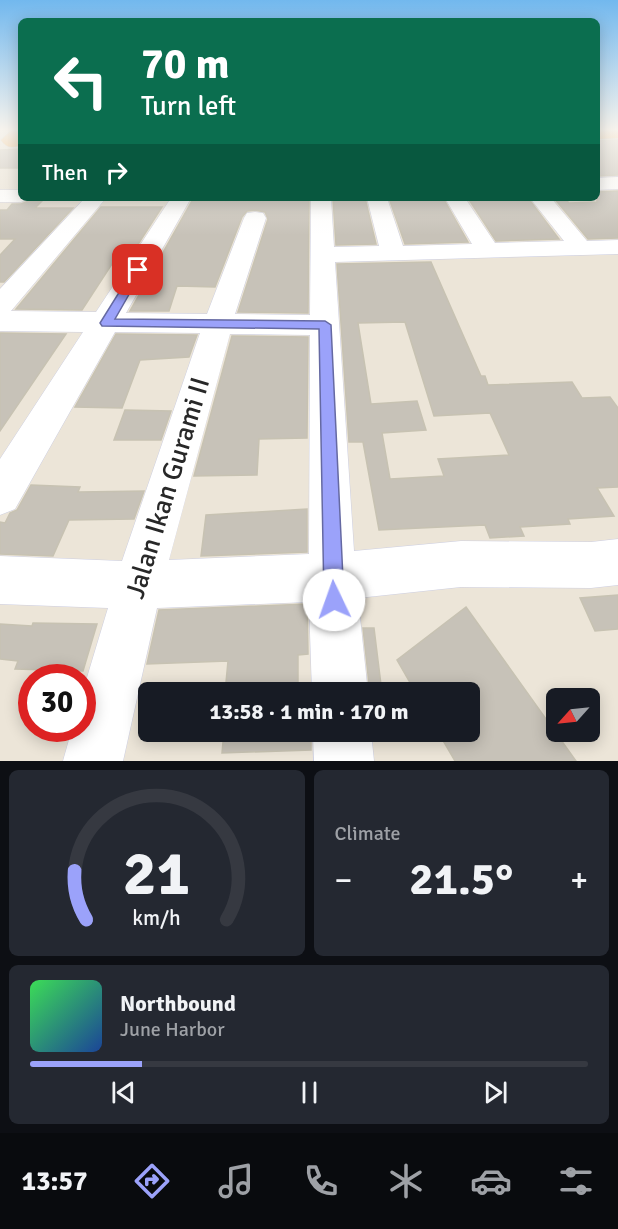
<!DOCTYPE html>
<meta charset="utf-8">
<style>
body{margin:0;font-family:Signika,sans-serif;background:#242831;color:#f1f3f6;height:100vh;display:flex;flex-direction:column;font-size:22px;white-space:nowrap}
*{box-sizing:border-box;margin:0}
p{font-size:20px;color:#9ea1a6}
.icon{flex:none;width:33px;height:33px;fill:none;stroke:currentColor;stroke-width:2;stroke-linecap:round;stroke-linejoin:round}
.map{position:relative;height:761px;overflow:hidden}
.sheet{display:flex;flex-direction:column;gap:9px;padding:9px;background:#0d0f14;flex:1}
.sheet>*{flex:none}
.guide{position:absolute;left:18px;top:18px;width:582px;height:183px;border-radius:9px;box-shadow:0 3px 15px #0003;background:#0b6e4f;color:#fff;overflow:hidden}
.needle{width:39px;rotate:243deg}
.buttons{position:absolute;left:546px;top:688px;display:grid;gap:12px}
.buttons a{display:grid;place-items:center;width:54px;height:54px;border-radius:9px;background:#171b24;box-shadow:0 3px 15px #0003;font-size:30px}
.speed{position:absolute;left:18px;top:664px;display:flex;gap:12px;font-size:30px;font-weight:700;text-align:center}
.speed>*{display:grid;place-content:center;width:78px;height:78px;border-radius:50%;background:#171b24;box-shadow:0 3px 15px #0003;line-height:1}
.speed .limit{border:9px solid #d22;background:#fff;color:#111}
.pin{position:absolute;display:grid;place-items:center;width:51px;height:51px;color:#fff;margin:-26px;border-radius:12px;box-shadow:0 3px 9px #0006}
.me{position:absolute;width:66px;margin:-33px;rotate:357deg;stroke-linejoin:round;filter:drop-shadow(0 0 4px #0008)}
.turn{display:flex;align-items:center;gap:21px;height:126px;padding:0 24px;font-size:27px}
.turn .icon{width:78px;height:78px;stroke-width:2.5}
.turn b{display:block;font-size:42px;line-height:51px}
.then{display:flex;align-items:center;height:57px;padding:0 24px;background:#0003;gap:12px;font-size:22px}
.big{font-size:45px;font-weight:800;line-height:1.1}
.sheet .tile{flex:1;display:flex;flex-direction:column;justify-content:center;gap:9px;min-width:0;padding:0 21px;border-radius:9px;background:#242831}
.sheet .dial{align-items:center;gap:0}
.dial svg{height:156px;overflow:visible;fill:none;stroke:#363941;stroke-width:7;stroke-linecap:round;text-anchor:middle}
.dial text{fill:#f1f3f6;stroke:none}
.song{display:flex;align-items:center;gap:18px}
.cover{width:72px;height:72px;border-radius:9px;background:linear-gradient(135deg,hsl(130 70% 55%),hsl(220 70% 35%))}
.played{height:6px;border-radius:3px;background:linear-gradient(90deg,#9ba2fa 20%,#363941 20%)}
.keys{display:flex;justify-content:space-around;direction:ltr}
.heat{display:flex;justify-content:space-between;align-items:center;font-size:33px;direction:ltr}
.sheet .tiles{flex:1;display:grid;gap:9px;grid-template-columns:1fr 1fr}
.tile:last-child{grid-column:span 2}
.trip{position:absolute;left:138px;top:682px;width:342px;height:60px;border-radius:9px;background:#171b24;box-shadow:0 3px 15px #0003;font-weight:800;line-height:60px;text-align:center}
.tab-bar{display:flex;height:96px;justify-content:space-around;align-items:center;background:#090b0e;color:#9ea1a6}
.tab-bar .icon{width:42px;height:42px}
.tab-bar .active{color:#9ba2fa}
.tab-bar b{font-size:27px;color:#f1f3f6}
.map>svg:first-child{display:block}
.building{fill:#c7c2b8;stroke:#c7c2b2;stroke-width:1.5;fill-rule:evenodd}
.lines{fill:none;stroke-linecap:round;stroke-linejoin:round}
.minor-casing{stroke:#cdcfe2;stroke-width:1}
.highway-casing{stroke:#c7c7c7;stroke-width:1}
.minor{fill:#fff;fill-rule:evenodd}
.highway{fill:#ffb050;fill-rule:evenodd}
.route{fill:#9ba2fa;stroke:#6569a2;stroke-width:1.5}
.labels{text-anchor:middle;dominant-baseline:central;stroke-width:6;stroke-linejoin:round;paint-order:stroke}
.near-street-label{font-size:27px;fill:#282828;stroke:#fff}
</style>
<div class="map">
<svg width="618" height="761" viewBox="0 0 618 761">
<rect width="100%" height="100%" fill="#ece5d8"/>
<!-- building -->
<path class="building" d="M 618,140 L 618,175 L 597,176 L 597,141 Z
M 21,149 L 21,168 L 0,168 L 0,150 Z
M 618,191 L 618,238 L 588,239 L 554,198 L 564,198 L 569,203 L 597,202 L 597,192 Z
M 333,198 L 365,198 L 376,244 L 336,245 Z
M 389,198 L 443,198 L 468,242 L 405,244 Z
M 468,198 L 528,198 L 559,239 L 496,241 Z
M 309,200 L 308,313 L 238,312 L 268,219 L 265,212 L 255,210 L 247,211 L 242,217 L 215,287 L 177,286 L 169,311 L 130,311 L 192,201 Z
M 29,201 L 42,201 L 35,208 L 73,208 L 4,282 L 0,282 L 0,255 L 15,239 L 0,239 L 0,210 L 7,210 L 12,204 L 21,204 Z
M 101,207 L 162,207 L 135,249 L 125,244 L 82,310 L 16,309 Z
M 431,262 L 481,376 L 485,376 L 488,385 L 572,382 L 582,398 L 610,397 L 618,408 L 618,487 L 597,488 L 614,516 L 568,519 L 570,524 L 520,527 L 524,536 L 490,538 L 485,525 L 379,530 L 363,442 L 349,442 L 337,264 ZM 405,322 L 434,416 L 490,413 L 509,455 L 438,459 L 444,476 L 390,479 L 382,433 L 426,430 L 417,401 L 371,404 L 358,323 Z
M 0,333 L 66,334 L 0,431 Z
M 116,334 L 197,335 L 189,357 L 140,360 L 122,408 L 75,407 Z
M 232,336 L 308,337 L 307,438 L 259,439 L 257,475 L 194,476 Z
M 125,410 L 171,411 L 161,440 L 114,440 Z
M 31,485 L 80,487 L 78,492 L 144,491 L 134,519 L 69,520 L 53,556 L 0,554 L 0,522 L 5,523 L 10,513 L 17,510 Z
M 307,509 L 307,552 L 201,556 L 206,515 Z
M 618,595 L 618,629 L 595,631 L 580,598 Z
M 307,604 L 308,654 L 298,655 L 298,693 L 225,693 L 228,661 L 147,664 L 159,610 Z
M 466,607 L 576,761 L 455,761 L 438,732 L 470,732 L 470,693 L 416,693 L 397,660 Z
M 33,623 L 97,624 L 83,671 L 15,669 L 18,661 L 0,659 L 0,624 L 32,626 Z
M 363,628 L 374,628 L 382,693 L 370,693 Z
M 224,732 L 311,732 L 311,750 L 222,753 Z"/>
<g class="lines">
<defs>
<path id="minor" d="M 618,177 L 618,189 L 597,190 L 597,178 Z
M 0,190 L 21,190 L 21,198 L 29,198 L 21,202 L 0,202 Z
M 85,198 L 106,198 L 11,311 L 96,312 L 171,198 L 191,198 L 126,313 L 207,314 L 244,218 L 247,213 L 255,212 L 263,213 L 266,218 L 235,314 L 310,315 L 311,198 L 331,198 L 334,247 L 379,246 L 367,198 L 387,198 L 403,246 L 472,244 L 445,198 L 465,198 L 495,243 L 564,241 L 530,198 L 551,198 L 587,241 L 618,240 L 618,254 L 335,262 L 354,551 L 461,541 L 591,542 L 618,539 L 618,585 L 591,588 L 461,587 L 358,598 L 368,693 L 312,693 L 309,602 L 157,608 L 123,761 L 63,761 L 72,729 L 82,729 L 82,694 L 108,608 L 0,604 L 0,556 L 122,561 L 200,333 L 115,332 L 15,509 L 0,515 L 0,459 L 83,332 L 0,331 L 0,289 ZM 230,334 L 310,335 L 309,554 L 169,560 Z
M 313,732 L 371,732 L 374,761 L 314,761 Z"/>
<path id="highway" d="M 13,129 L 21,129 L 18,146 C 10,148 6,147 1,140 Z
M 597,129 L 618,129 L 618,138 L 597,139 Z"/>
</defs>
<!-- minor casing -->
<use href="#minor" class="minor-casing"/>
<!-- highway casing -->
<use href="#highway" class="highway-casing"/>
<!-- minor -->
<use href="#minor" class="minor"/>
<!-- highway -->
<use href="#highway" class="highway"/>
</g>
<!-- sky -->
<linearGradient id="sky" x2="0" y2="1"><stop stop-color="#72b8ee"/><stop offset="0.55" stop-color="#f6f3ed"/><stop offset="1" stop-color="#f6f3ed" stop-opacity="0"/></linearGradient>
<rect width="618" height="235" fill="url(#sky)"/>
<!-- route -->
<path class="route" d="M 138,266 L 143,270 L 115,319 L 325,321 L 331,325 L 344,600 L 341,608 L 334,611 L 327,608 L 324,600 L 319,329 L 102,326 L 100,323 L 133,270 Z"/>
<g class="labels">
<!-- near-street labels -->
<g class="near-street-label">
<text transform="translate(168 488) rotate(-73)">Jalan Ikan Gurami II</text>
</g>
</g>
</svg>
<div class="buttons">
<a><svg class="needle" viewBox="-14 -14 28 28"><path d="M0-13l5 13h-10z" fill="#e53935"/><path d="M0 13l5-13h-10z" fill="#9ea1a6"/></svg></a>
</div>
<div class="speed"><div class="limit">30</div></div>
<div class="pin" style="left:138px;top:270px;background:#d93025"><svg class="icon" aria-label="arrive" viewBox="0 0 24 24"><path d="M6 21V4h12l-3 4 3 4H6"/></svg></div>
<svg class="me" style="left:334px;top:600px" viewBox="-20 -20 40 40"><circle r="19" fill="#fff"/><path d="M0-13L10 11 0 6-10 11z" fill="#9ba2fa"/></svg>
<div class="trip">13:58 · 1 min · 170 m</div>
<div class="guide">
<div class="turn"><svg class="icon" aria-label="left" viewBox="0 0 24 24"><path d="M17 20v-9H6M10 6l-5 5 5 5"/></svg><div><b>70 m</b>Turn left</div></div>
<div class="then">Then<svg class="icon" aria-label="right" viewBox="0 0 24 24"><path d="M7 20v-9h11M14 6l5 5-5 5"/></svg></div>
</div>
</div>
<section class="sheet">
<div class="tiles">
<div class="tile dial"><svg viewBox="0 0 100 80">
<path d="M14 69A42 42 0 1 1 86 69"/>
<path d="M14 69A42 42 0 0 1 8 44" stroke="#9ba2fa"/>
<text x="50" y="56" font-size="32" font-weight="700">21</text>
<text x="50" y="72" font-size="11">km/h</text>
</svg></div>
<div class="tile"><p>Climate</p>
<div class="heat"><a>−</a><b class="big">21.5°</b><a>+</a></div>
</div>
<div class="tile">
<div class="song"><i class="cover"></i><div><b>Northbound</b><p>June Harbor</p></div></div>
<div class="played"></div>
<div class="keys"><svg class="icon" aria-label="previous" viewBox="0 0 24 24"><path d="M18 5L8 12l10 7zM5 5v14"/></svg><svg class="icon" aria-label="pause" viewBox="0 0 24 24"><path d="M8 5v14M16 5v14"/></svg><svg class="icon" aria-label="next" viewBox="0 0 24 24"><path d="M6 5l10 7-10 7zM19 5v14"/></svg></div>
</div>
</div>
</section>
<nav class="tab-bar">
<b>13:57</b>
<svg class="icon active" aria-label="directions" viewBox="0 0 24 24"><path d="M12 3l9 9-9 9-9-9zM9 14v-3h6M13 9l2 2-2 2"/></svg>
<svg class="icon" aria-label="music" viewBox="0 0 24 24"><path d="M9 18V5l10-2v13"/><circle cx="6" cy="18" r="3"/><circle cx="16" cy="16" r="3"/></svg>
<svg class="icon" aria-label="phone" viewBox="0 0 24 24"><path d="M5 4h4l2 5-3 2q2 4 5 5l2-3 5 2v4C11 20 4 13 5 4z"/></svg>
<svg class="icon" aria-label="climate" viewBox="0 0 24 24"><path d="M12 3v18M4 7l16 10M4 17L20 7"/></svg>
<svg class="icon" aria-label="car" viewBox="0 0 24 24"><path d="M5 17H2v-5l4-1 3-4h7l3 4 3 1v5h-3M9 17h6M6 11h13"/><circle cx="7" cy="17" r="2"/><circle cx="17" cy="17" r="2"/></svg>
<svg class="icon" aria-label="filters" viewBox="0 0 24 24"><path d="M4 7h16M4 17h16"/><circle cx="9" cy="7" r="2"/><circle cx="15" cy="17" r="2"/></svg>
</nav>
